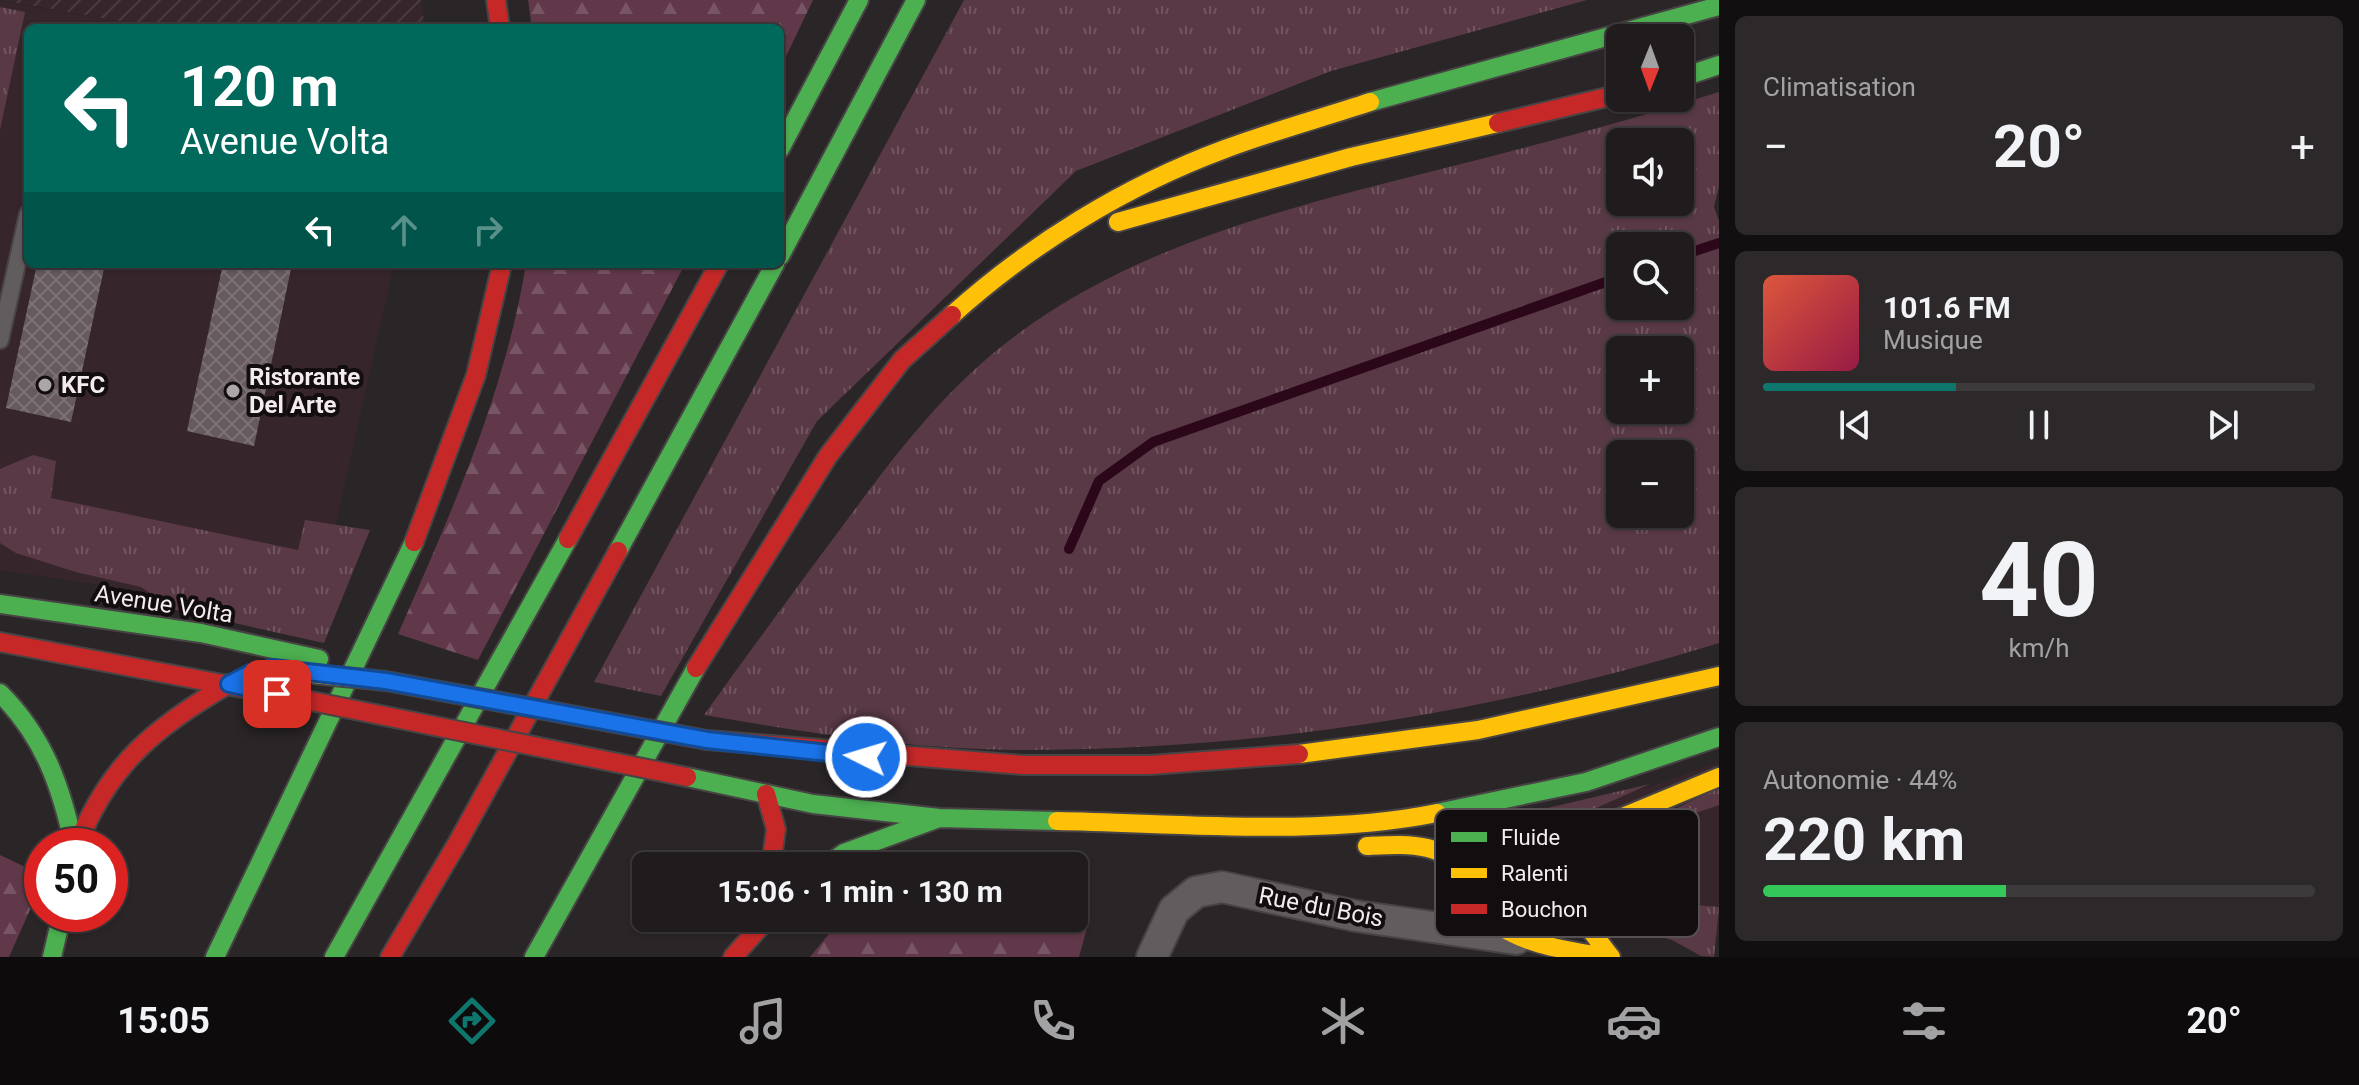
<!DOCTYPE html>
<html lang="fr">
<meta charset="utf-8">
<style>
body{margin:0;font-family:Roboto,sans-serif;background:#2d292a;color:#f1f3f6;height:100vh;display:flex;flex-direction:column;font-size:30px;white-space:nowrap}
*{box-sizing:border-box;margin:0}
p{font-size:26px;color:#a2a1a4}
.icon{flex:none;width:44px;height:44px;fill:none;stroke:currentColor;stroke-width:2;stroke-linecap:round;stroke-linejoin:round}
.map{position:relative;flex:1;overflow:hidden}
.panel{display:flex;flex-direction:column;gap:16px;padding:16px;background:#120f10;width:640px}
.panel>*{flex:none}
.hud{position:absolute;left:24px;top:24px;width:760px;height:244px;border-radius:12px;box-shadow:0 2px 6px #0004,0 0 0 2px #3d3a3b;background:#00695c;color:#fff;overflow:hidden}
.needle{width:52px;rotate:181deg}
.controls{position:absolute;left:1606px;top:24px;display:grid;gap:16px}
.controls a{display:grid;place-items:center;width:88px;height:88px;border-radius:12px;background:#201c1d;box-shadow:0 2px 6px #0004,0 0 0 2px #3d3a3b;font-size:40px}
.speed{position:absolute;left:24px;top:828px;display:flex;gap:16px;font-size:40px;font-weight:700;text-align:center}
.speed>*{display:grid;place-content:center;width:104px;height:104px;border-radius:50%;background:#201c1d;box-shadow:0 2px 6px #0004,0 0 0 2px #3d3a3b;line-height:1}
.speed .limit{border:12px solid #d22;background:#fff;color:#111}
.pin{position:absolute;display:grid;place-items:center;width:68px;height:68px;color:#fff;margin:-34px;border-radius:16px;box-shadow:0 4px 12px #0006}
.me{position:absolute;width:88px;margin:-44px;rotate:275deg;stroke-linejoin:round;filter:drop-shadow(0 0 6px #0008)}
.turn{display:flex;align-items:center;gap:28px;height:168px;padding:0 24px;font-size:36px}
.turn .icon{width:104px;height:104px;stroke-width:2.5}
.turn b{display:block;font-size:56px;line-height:68px}
.lanes{display:flex;align-items:center;height:76px;padding:0 24px;background:#0003;justify-content:center;gap:40px;direction:ltr}
.lanes .off{opacity:.35}
.big{font-size:60px;font-weight:700;line-height:1.1}
.panel .tile{flex:1;display:flex;flex-direction:column;justify-content:center;gap:12px;min-width:0;padding:0 28px;border-radius:12px;background:#2d292a}
.panel .dial{align-items:center;gap:0}
.dial b{font-size:104px;line-height:1}
.song{display:flex;align-items:center;gap:24px}
.cover{width:96px;height:96px;border-radius:12px;background:linear-gradient(135deg,hsl(10 70% 55%),hsl(340 70% 35%))}
.played{height:8px;border-radius:4px;background:linear-gradient(90deg,#0f766e 35%,#3d3a3b 35%)}
.keys{display:flex;justify-content:space-around;direction:ltr}
.heat{display:flex;justify-content:space-between;align-items:center;font-size:44px;direction:ltr}
.charge{height:12px;border-radius:6px;background:linear-gradient(90deg,#34c759 44%,#3d3a3b 0)}
.trip{position:absolute;left:632px;top:852px;width:456px;height:80px;border-radius:12px;background:#201c1d;box-shadow:0 2px 6px #0004,0 0 0 2px #3d3a3b;font-weight:700;line-height:80px;text-align:center}
.tabs{display:flex;height:128px;justify-content:space-around;align-items:center;background:#0d0b0c;color:#a2a1a4}
.tabs .icon{width:56px;height:56px}
.tabs .active{color:#0f766e}
.tabs b{font-size:36px;color:#f1f3f6}
main{display:flex;flex:1;min-height:0}
.map>svg:first-child{display:block}
.built{fill:#36262c}
.industrial{fill:url(#industrial-furrows)}
.grass{fill:url(#grass-tufts);fill-rule:evenodd}
.forest{fill:url(#forest-firs)}
.lines{fill:none;stroke-linecap:round;stroke-linejoin:round}
.stream{stroke:#2c0719;stroke-width:10}
.building{fill:url(#building-cross-hatch)}
.lane-casing{stroke:#484344;stroke-width:20}
.street-casing{stroke:#484344;stroke-width:34}
.fast-casing{stroke:#484344;stroke-width:22}
.slow-casing{stroke:#484344;stroke-width:22}
.jam-casing{stroke:#484344;stroke-width:22}
.lane{stroke:#615c5e;stroke-width:16}
.street{stroke:#615c5e;stroke-width:30}
.fast{stroke:#4caf50;stroke-width:18}
.slow{stroke:#ffc107;stroke-width:18}
.jam{stroke:#c62828;stroke-width:18}
.slow-bridge-casing{stroke:#484344;stroke-width:22;stroke-linecap:butt}
.jam-bridge-casing{stroke:#484344;stroke-width:22;stroke-linecap:butt}
.slow-bridge{stroke:#ffc107;stroke-width:18}
.jam-bridge{stroke:#c62828;stroke-width:18}
.route-casing{stroke:#114b97;stroke-width:20}
.route{stroke:#1a73e8;stroke-width:14}
.poi-dot{fill:#ada6a8;stroke:#120d0f;stroke-width:3}
.labels{text-anchor:middle;dominant-baseline:central;stroke-width:8;stroke-linejoin:round;paint-order:stroke}
.poi-label{font-size:24px;font-weight:bold;fill:#f3ebee;stroke:#120d0f;text-anchor:start}
.street-label{font-size:24px;fill:#f3ebee;stroke:#120d0f}
.key{fill:#120d0f;stroke:#565052;stroke-width:2}
.key-label{font-size:22px;fill:#f3ebee}
</style>
<main>
<div class="map">
<svg width="1719" height="957" viewBox="0 0 1719 957">
<defs>
<pattern id="industrial-furrows" width="10" height="10" patternUnits="userSpaceOnUse" patternTransform="scale(2)"><rect width="10" height="10" fill="#36262c"/><path d="M-1 1l2-2M0 10L10 0M9 11l2-2" fill="none" stroke="#4a3b41"/></pattern>
<pattern id="grass-tufts" width="24" height="20" patternUnits="userSpaceOnUse" patternTransform="scale(2)"><rect width="24" height="20" fill="#593946"/><path d="M3 7l-1-3M5 7V3M7 7l1-3M15 17l-1-3M17 17v-4M19 17l1-3" fill="none" stroke="#715661"/></pattern>
<pattern id="forest-firs" width="22" height="20" patternUnits="userSpaceOnUse" patternTransform="scale(2)"><rect width="22" height="20" fill="#603849"/><path d="M5 1l3.5 6h-7zM16 11l3.5 6h-7z" fill="#775564"/></pattern>
<pattern id="building-cross-hatch" width="8" height="8" patternUnits="userSpaceOnUse" patternTransform="scale(2)"><rect width="8" height="8" fill="#665a5f"/><path d="M0 0l8 8M0 8l8-8" fill="none" stroke="#7c7276"/></pattern>
</defs>
<rect width="100%" height="100%" fill="#2a2527"/>
<!-- built -->
<path class="built" d="M 0,1 L 158,28 L 28,28 L 28,264 L 394,264 L 315,618 L 0,570 Z
M 1719,762 L 1719,937 L 1521,904 L 1455,833 L 1652,786 Z"/>
<!-- industrial -->
<path class="industrial" d="M 0,0 L 421,0 L 425,28 L 158,28 Z"/>
<!-- grass -->
<path class="grass" d="M 964,0 L 1587,0 L 1331,71 L 1076,171 L 817,421 L 661,696 L 594,682 Z
M 0,7 L 25,12 L 0,130 Z
M 1719,92 L 1719,186 L 1714,207 L 1719,221 L 1719,643 C 1493,713 1259,750 1022,750 C 917,750 808,733 704,715 C 750,651 797,587 844,524 C 890,462 935,401 996,351 C 1127,243 1300,205 1461,164 C 1548,142 1634,119 1719,92 ZM 1620,142 L 1680,142 L 1680,202 L 1620,202 ZM 1620,246 L 1680,246 L 1680,306 L 1620,306 ZM 1620,350 L 1680,350 L 1680,410 L 1620,410 ZM 1620,454 L 1680,454 L 1680,514 L 1620,514 Z
M 33,455 L 56,461 L 51,498 L 298,550 L 305,520 L 370,530 L 324,643 L 176,610 L 141,587 L 76,572 L 16,553 L 0,543 L 0,469 Z
M 1650,784 L 1567,821 C 1545,846 1550,874 1554,905 L 1550,908 L 1520,907 L 1452,840 L 1452,833 L 1457,829 Z
M 1719,787 L 1719,805 L 1641,832 L 1634,873 L 1659,902 L 1719,907 L 1714,957 L 1701,956 L 1672,940 L 1610,922 C 1589,895 1585,881 1596,849 Z"/>
<!-- forest -->
<path class="forest" d="M 528,0 L 813,0 L 780,69 L 780,28 L 532,28 Z
M 526,264 L 685,264 L 478,660 L 398,634 C 450,515 505,394 526,264 Z
M 0,855 L 42,875 L 42,883 L 9,957 L 0,957 Z
M 842,918 L 1064,918 L 1088,924 L 1079,957 L 810,957 Z"/>
<g class="lines">
<!-- stream -->
<path class="stream" d="M 1680,256 L 1719,243
M 1069,549 L 1099,481 L 1153,442 L 1620,277"/>
</g>
<!-- building -->
<path class="building" d="M 37,264 L 105,264 L 71,422 L 6,408 Z
M 223,264 L 292,264 L 254,446 L 187,431 Z"/>
<g class="lines">
<defs>
<path id="lane" d="M 0,340 L 28,214"/>
<path id="street" d="M 1152,957 L 1174,910 L 1196,892 L 1222,887 L 1356,916 L 1516,939"/>
<path id="fast" d="M 1680,78 L 1719,65
M 1370,102 L 1719,6
M 780,149 L 859,0
M 780,256 L 916,0
M 618,551 L 775,264
M 0,604 L 201,633 L 319,659
M 0,693 C 44,737 61,786 74,846
M 687,777 L 813,804 L 939,818 L 1057,821
M 1437,813 L 1586,782 L 1719,737
M 826,866 L 844,853 L 939,818
M 52,957 L 62,914
M 215,957 L 414,542
M 334,957 L 568,539
M 534,957 L 696,668"/>
<path id="slow" d="M 1118,222 L 1351,157 L 1498,123
M 952,315 C 1031,244 1125,186 1225,149 C 1273,131 1322,118 1370,102
M 1299,754 L 1478,730 L 1719,676
M 1057,821 C 1177,823 1320,837 1437,813
M 1367,846 C 1406,844 1450,840 1469,882 C 1475,897 1481,913 1495,923 C 1527,946 1568,950 1606,957
M 1611,957 C 1578,914 1552,886 1584,833 L 1719,777"/>
<path id="jam" d="M 496,0 L 500,28
M 1498,123 L 1620,94
M 568,539 L 719,264
M 414,542 L 476,375 L 502,264
M 0,642 L 301,699
M 696,668 L 828,456 L 902,360 L 952,315
M 707,740 L 1023,765 L 1150,765 L 1299,754
M 766,794 L 776,829 L 771,866
M 77,846 C 108,765 156,726 229,684
M 390,957 L 458,842 L 618,551
M 733,957 L 768,918"/>
</defs>
<!-- lane casing -->
<use href="#lane" class="lane-casing"/>
<!-- street casing -->
<use href="#street" class="street-casing"/>
<!-- fast casing -->
<use href="#fast" class="fast-casing"/>
<!-- slow casing -->
<use href="#slow" class="slow-casing"/>
<!-- jam casing -->
<use href="#jam" class="jam-casing"/>
<!-- lane -->
<use href="#lane" class="lane"/>
<!-- street -->
<use href="#street" class="street"/>
<!-- fast -->
<use href="#fast" class="fast"/>
<!-- slow -->
<use href="#slow" class="slow"/>
<!-- jam -->
<use href="#jam" class="jam"/>
<defs>
<path id="slow-bridge" d="M 313,674 L 386,681 L 707,740"/>
<path id="jam-bridge" d="M 301,699 L 687,777"/>
</defs>
<!-- slow-bridge casing -->
<use href="#slow-bridge" class="slow-bridge-casing"/>
<!-- jam-bridge casing -->
<use href="#jam-bridge" class="jam-bridge-casing"/>
<!-- slow-bridge -->
<use href="#slow-bridge" class="slow-bridge"/>
<!-- jam-bridge -->
<use href="#jam-bridge" class="jam-bridge"/>
</g>
<g class="lines">
<defs>
<path id="route" d="M 277,694 L 229,684 L 250,673 L 273,668 L 386,681 L 707,740 L 866,757"/>
</defs>
<!-- route casing -->
<use href="#route" class="route-casing"/>
<!-- route -->
<use href="#route" class="route"/>
</g>
<!-- markers -->
<g class="poi-dot">
<circle cx="45" cy="385" r="8"/>
<circle cx="233" cy="391" r="8"/>
</g>
<g class="labels">
<!-- poi labels -->
<g class="poi-label">
<text x="249" y="377">Ristorante<tspan x="249" dy="28">Del Arte</tspan></text>
<text x="61" y="385">KFC</text>
</g>
<!-- street labels -->
<g class="street-label">
<text transform="translate(164 604) rotate(9)">Avenue Volta</text>
<text transform="translate(1321 907) rotate(11)">Rue du Bois</text>
</g>
</g>
<!-- legend -->
<rect x="1435" y="809" width="264" height="128" rx="12" class="key"/>
<rect x="1451" y="832" width="36" height="10" fill="#4caf50"/>
<rect x="1451" y="868" width="36" height="10" fill="#ffc107"/>
<rect x="1451" y="904" width="36" height="10" fill="#c62828"/>
<g class="key-label">
<text x="1501" y="845">Fluide</text>
<text x="1501" y="881">Ralenti</text>
<text x="1501" y="917">Bouchon</text>
</g>
</svg>
<div class="controls">
<a><svg class="needle" viewBox="-14 -14 28 28"><path d="M0-13l5 13h-10z" fill="#e53935"/><path d="M0 13l5-13h-10z" fill="#a2a1a4"/></svg></a>
<a><svg class="icon" aria-label="sound" viewBox="0 0 24 24"><path d="M4 9h4l5-4v14l-5-4H4zM17 9q2 3 0 6"/></svg></a>
<a><svg class="icon" aria-label="search" viewBox="0 0 24 24"><circle cx="10" cy="10" r="6"/><path d="M15 15l6 6"/></svg></a>
<a>+</a>
<a>−</a>
</div>
<div class="speed"><div class="limit">50</div></div>
<div class="pin" style="left:277px;top:694px;background:#d93025"><svg class="icon" aria-label="arrive" viewBox="0 0 24 24"><path d="M6 21V4h12l-3 4 3 4H6"/></svg></div>
<svg class="me" style="left:866px;top:757px" viewBox="-20 -20 40 40"><circle r="17" fill="#1a73e8" stroke="#fff" stroke-width="3"/><path d="M0-11L8 9 0 5-8 9z" fill="#fff"/></svg>
<div class="trip">15:06 · 1 min · 130 m</div>
<div class="hud">
<div class="turn"><svg class="icon" aria-label="left" viewBox="0 0 24 24"><path d="M17 20v-9H6M10 6l-5 5 5 5"/></svg><div><b>120 m</b>Avenue Volta</div></div>
<div class="lanes"><svg class="icon" aria-label="left" viewBox="0 0 24 24"><path d="M17 20v-9H6M10 6l-5 5 5 5"/></svg><svg class="icon off" aria-label="ahead" viewBox="0 0 24 24"><path d="M12 20V5M6 11l6-6 6 6"/></svg><svg class="icon off" aria-label="right" viewBox="0 0 24 24"><path d="M7 20v-9h11M14 6l5 5-5 5"/></svg></div>
</div>
</div>
<section class="panel">
<div class="tile"><p>Climatisation</p>
<div class="heat"><a>−</a><b class="big">20°</b><a>+</a></div>
</div>
<div class="tile">
<div class="song"><i class="cover"></i><div><b>101.6 FM</b><p>Musique</p></div></div>
<div class="played"></div>
<div class="keys"><svg class="icon" aria-label="previous" viewBox="0 0 24 24"><path d="M18 5L8 12l10 7zM5 5v14"/></svg><svg class="icon" aria-label="pause" viewBox="0 0 24 24"><path d="M8 5v14M16 5v14"/></svg><svg class="icon" aria-label="next" viewBox="0 0 24 24"><path d="M6 5l10 7-10 7zM19 5v14"/></svg></div>
</div>
<div class="tile dial"><b>40</b><p>km/h</p></div>
<div class="tile"><p>Autonomie · 44%</p><b class="big">220 km</b><div class="charge"></div></div>
</section>
</main>
<nav class="tabs">
<b>15:05</b>
<svg class="icon active" aria-label="directions" viewBox="0 0 24 24"><path d="M12 3l9 9-9 9-9-9zM9 14v-3h6M13 9l2 2-2 2"/></svg>
<svg class="icon" aria-label="music" viewBox="0 0 24 24"><path d="M9 18V5l10-2v13"/><circle cx="6" cy="18" r="3"/><circle cx="16" cy="16" r="3"/></svg>
<svg class="icon" aria-label="phone" viewBox="0 0 24 24"><path d="M5 4h4l2 5-3 2q2 4 5 5l2-3 5 2v4C11 20 4 13 5 4z"/></svg>
<svg class="icon" aria-label="climate" viewBox="0 0 24 24"><path d="M12 3v18M4 7l16 10M4 17L20 7"/></svg>
<svg class="icon" aria-label="car" viewBox="0 0 24 24"><path d="M5 17H2v-5l4-1 3-4h7l3 4 3 1v5h-3M9 17h6M6 11h13"/><circle cx="7" cy="17" r="2"/><circle cx="17" cy="17" r="2"/></svg>
<svg class="icon" aria-label="filters" viewBox="0 0 24 24"><path d="M4 7h16M4 17h16"/><circle cx="9" cy="7" r="2"/><circle cx="15" cy="17" r="2"/></svg>
<b>20°</b>
</nav>
